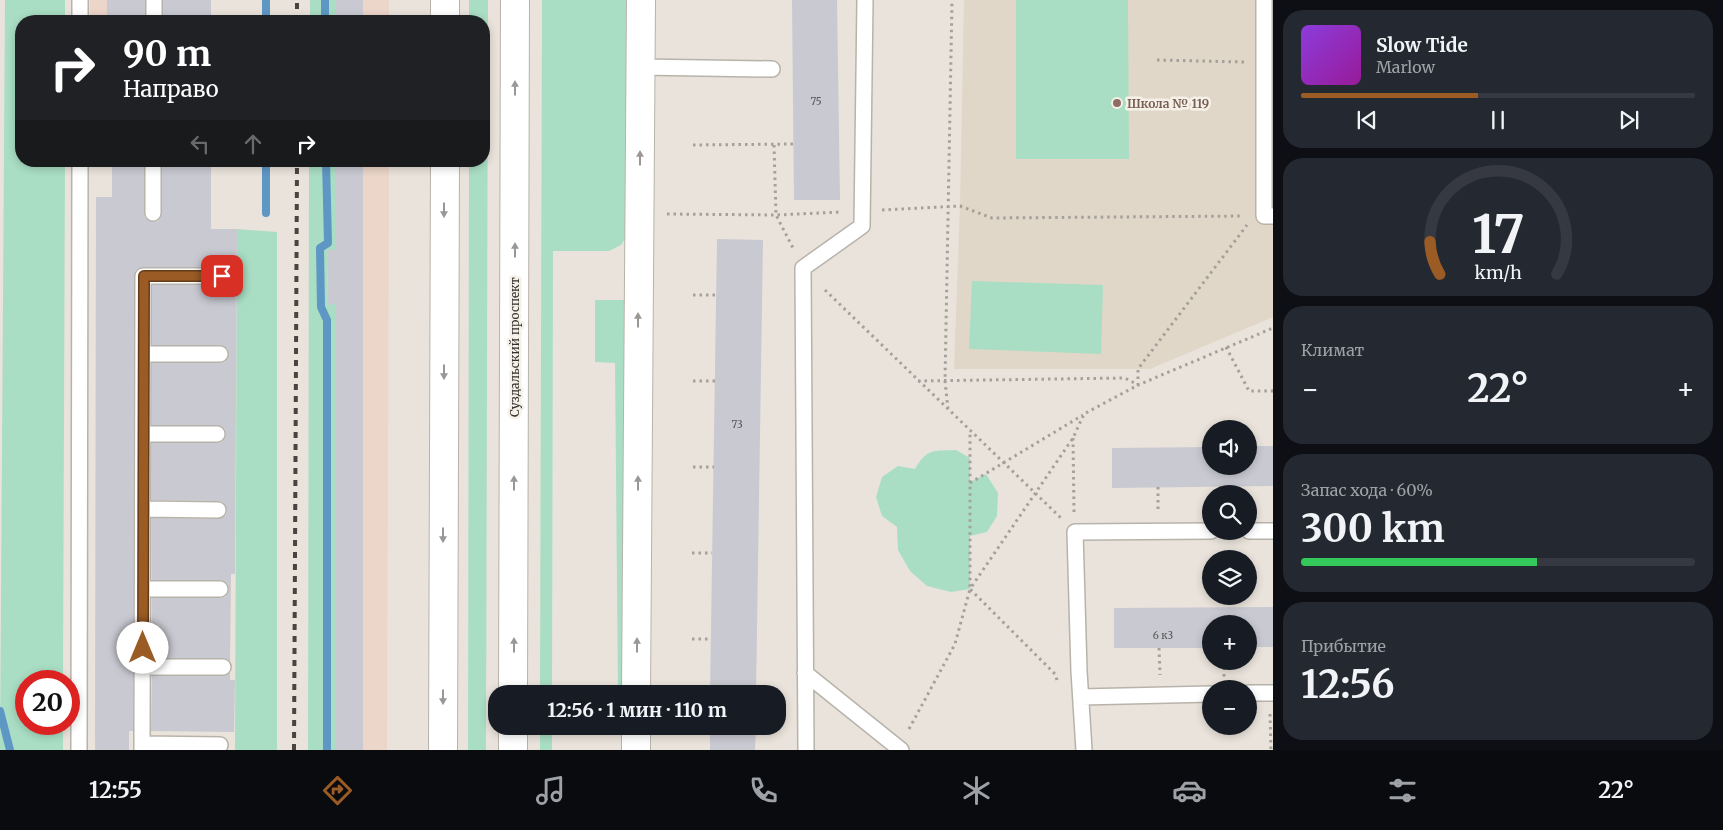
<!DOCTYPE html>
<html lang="ru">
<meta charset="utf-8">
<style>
body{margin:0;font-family:Merriweather,serif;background:#242831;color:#f1f3f6;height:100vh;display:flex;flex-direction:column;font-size:19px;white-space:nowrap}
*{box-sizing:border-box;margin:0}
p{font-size:16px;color:#9ea1a6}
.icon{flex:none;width:28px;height:28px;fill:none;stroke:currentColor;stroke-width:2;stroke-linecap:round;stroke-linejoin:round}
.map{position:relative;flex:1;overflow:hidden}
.side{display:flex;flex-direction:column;gap:10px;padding:10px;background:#0d0f14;width:450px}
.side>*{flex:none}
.hud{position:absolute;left:15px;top:15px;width:475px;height:152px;border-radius:20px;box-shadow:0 2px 8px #0003;background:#202124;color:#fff;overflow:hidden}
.buttons{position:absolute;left:1202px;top:420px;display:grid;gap:10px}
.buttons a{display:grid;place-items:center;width:55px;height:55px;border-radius:50%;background:#171b24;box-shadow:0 2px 8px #0003;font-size:25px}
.speed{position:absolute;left:15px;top:670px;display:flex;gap:10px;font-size:25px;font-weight:700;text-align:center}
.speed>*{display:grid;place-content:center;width:65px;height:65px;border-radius:50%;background:#171b24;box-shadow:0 2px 8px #0003;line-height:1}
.speed .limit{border:8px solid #d22;background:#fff;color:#111}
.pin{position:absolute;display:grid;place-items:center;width:42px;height:42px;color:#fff;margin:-21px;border-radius:10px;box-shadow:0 2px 8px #0006}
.me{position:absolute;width:55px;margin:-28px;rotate:0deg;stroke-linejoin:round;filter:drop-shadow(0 0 4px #0008)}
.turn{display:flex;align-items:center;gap:18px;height:105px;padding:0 25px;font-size:22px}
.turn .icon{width:65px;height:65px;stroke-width:2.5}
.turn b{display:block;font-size:35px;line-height:42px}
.lanes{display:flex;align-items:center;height:48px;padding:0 25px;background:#0003;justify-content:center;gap:25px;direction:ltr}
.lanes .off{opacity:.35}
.big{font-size:38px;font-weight:700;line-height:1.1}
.side .tile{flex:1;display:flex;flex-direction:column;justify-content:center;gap:8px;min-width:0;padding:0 18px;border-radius:20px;background:#242831}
.side .dial{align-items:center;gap:0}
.dial svg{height:130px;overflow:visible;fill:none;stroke:#363941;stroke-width:7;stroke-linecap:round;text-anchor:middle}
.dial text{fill:#f1f3f6;stroke:none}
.song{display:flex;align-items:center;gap:15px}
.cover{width:60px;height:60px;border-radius:8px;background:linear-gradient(135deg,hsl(270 70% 55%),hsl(300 70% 35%))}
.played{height:5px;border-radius:2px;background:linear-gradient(90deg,#9b5b24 45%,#363941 45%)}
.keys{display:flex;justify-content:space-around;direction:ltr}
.heat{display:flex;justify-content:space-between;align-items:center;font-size:28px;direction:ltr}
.charge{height:8px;border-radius:4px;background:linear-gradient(90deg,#34c759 60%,#363941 0)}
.trip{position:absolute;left:488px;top:685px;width:298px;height:50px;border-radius:20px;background:#171b24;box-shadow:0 2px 8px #0003;font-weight:700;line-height:50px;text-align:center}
.menu{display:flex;height:80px;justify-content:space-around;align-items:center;background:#090b0e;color:#9ea1a6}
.menu .icon{width:35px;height:35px}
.menu .on{color:#9b5b24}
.menu b{font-size:22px;color:#f1f3f6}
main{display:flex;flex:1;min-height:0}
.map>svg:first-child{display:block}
.industrial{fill:#ecd5c9}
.built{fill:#e1d7c8}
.green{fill:#a9dec4}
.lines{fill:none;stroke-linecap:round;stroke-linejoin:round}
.stream{stroke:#5e96c4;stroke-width:8}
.building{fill:#c9c9d2}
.service-casing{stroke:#b8b3aa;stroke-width:18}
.minor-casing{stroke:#b8b3aa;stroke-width:30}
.secondary-casing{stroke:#b8b3aa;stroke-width:30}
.path{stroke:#a5a09a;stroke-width:3;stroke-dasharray:2.5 4;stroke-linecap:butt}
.service{stroke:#fff;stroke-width:15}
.minor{stroke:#fff;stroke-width:28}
.secondary{stroke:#fff;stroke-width:28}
.rail{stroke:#474441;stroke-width:4;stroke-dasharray:6 6;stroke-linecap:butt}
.oneway{fill:#999896}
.route-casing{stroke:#653b17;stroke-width:12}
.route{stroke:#9b5b24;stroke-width:9}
.education-dot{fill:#8d6e63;stroke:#f6f1e8;stroke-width:2}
.labels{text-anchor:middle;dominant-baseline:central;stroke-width:5;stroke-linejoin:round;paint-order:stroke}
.number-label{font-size:10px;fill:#585757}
.education-label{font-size:12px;font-weight:bold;fill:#785e54;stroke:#f6f1e8;text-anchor:start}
.street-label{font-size:12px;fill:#33312e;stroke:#f6f1e8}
</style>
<main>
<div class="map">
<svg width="1273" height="750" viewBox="0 0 1273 750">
<rect width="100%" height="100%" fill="#e9e3db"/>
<!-- industrial -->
<path class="industrial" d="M 90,0 L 211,0 L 211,21 L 90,21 Z
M 336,0 L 389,0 L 389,21 L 336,21 Z
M 335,161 L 389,161 L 387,750 L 335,750 L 335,305 L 328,305 L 327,250 L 335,250 Z"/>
<!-- built -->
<path class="built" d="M 964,0 L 1273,0 L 1273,317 L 1150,369 L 954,369 L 960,206 Z"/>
<!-- green -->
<path class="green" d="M 5,0 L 65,0 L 65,21 L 21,21 L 21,161 L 65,161 L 63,681 L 26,681 L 26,724 L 63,724 L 63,750 L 0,750 Z
M 310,0 L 336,0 L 336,21 L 310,21 Z
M 469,0 L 488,0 L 486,750 L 468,750 L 469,161 L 484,161 L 484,21 L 469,21 Z
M 542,0 L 628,0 L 628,234 L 621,245 L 609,251 L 553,251 L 552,694 L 540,694 Z
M 1016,0 L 1128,0 L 1129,159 L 1016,159 Z
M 309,161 L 335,161 L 335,250 L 327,250 L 328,304 L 335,304 L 335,750 L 308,750 Z
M 237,229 L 277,232 L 277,750 L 235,750 Z
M 972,281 L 1103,285 L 1101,354 L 969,349 Z
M 595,300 L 624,300 L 624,694 L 618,694 L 615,363 L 595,362 Z
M 956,450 L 970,458 L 970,482 L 986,474 L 998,493 L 997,516 L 987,532 L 970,536 L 970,589 L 951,592 L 927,586 L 910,571 L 898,550 L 897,527 L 882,516 L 876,497 L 882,477 L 898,466 L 915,469 C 927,448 934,451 956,450 Z
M 540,726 L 552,726 L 552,750 L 540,750 Z"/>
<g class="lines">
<!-- stream -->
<path class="stream" d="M 266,21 L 266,0
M 325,21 L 325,0
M 326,161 L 328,243 L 320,248 L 321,307 L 327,320 L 327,750
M 266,213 L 266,161
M 0,711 L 10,750"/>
</g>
<!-- building -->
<path class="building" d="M 107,0 L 145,0 L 145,21 L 107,21 Z
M 163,0 L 211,0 L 211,21 L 163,21 Z
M 336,0 L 363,0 L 363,21 L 336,21 Z
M 792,0 L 837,0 L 840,200 L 794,200 Z
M 112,161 L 144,161 L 144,213 L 145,218 L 153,222 L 158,221 L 162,213 L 162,161 L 211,161 L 211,229 L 237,229 L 235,574 L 231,574 L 230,662 L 223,658 L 152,658 L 152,598 L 220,598 L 225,597 L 229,589 L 228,584 L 220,580 L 152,580 L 152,518 L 218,519 L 226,515 L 227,510 L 223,502 L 218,501 L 152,500 L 152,443 L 217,443 L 222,442 L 226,434 L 225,429 L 217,425 L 152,425 L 152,363 L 220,363 L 225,362 L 229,354 L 228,349 L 220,345 L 152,345 L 152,285 L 222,285 L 230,281 L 231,276 L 227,268 L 222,267 L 139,268 L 135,271 L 134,276 L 133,731 L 129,731 L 129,750 L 95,750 L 96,197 L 112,197 Z
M 335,161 L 363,161 L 363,750 L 335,750 L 335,304 L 328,305 L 327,250 L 335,250 Z
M 717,239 L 763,240 L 756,694 L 710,694 Z
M 1249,446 L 1273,446 L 1273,486 L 1112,488 L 1112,448 L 1211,447 L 1211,466 L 1249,466 Z
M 1273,607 L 1273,647 L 1249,647 L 1249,624 L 1211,624 L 1211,648 L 1114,648 L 1114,608 Z
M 230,672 L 230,680 L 235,680 L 234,732 L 151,731 L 152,676 L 223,676 Z
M 710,726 L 756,726 L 755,750 L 710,750 Z"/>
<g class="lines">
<defs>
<path id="service" d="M 1264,0 L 1264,216 L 1273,216
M 80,21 L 80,0
M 154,21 L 154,0
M 640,67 L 772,69
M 153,213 L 153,161
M 144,354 L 220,354
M 144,434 L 217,434
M 143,509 L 218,510
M 1249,531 L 1273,531
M 143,589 L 220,589
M 143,667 L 223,667
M 805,673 L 901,750
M 1249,693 L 1273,693
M 1081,697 L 1211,694
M 142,744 L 220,745
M 79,750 L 80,161
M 142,750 L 143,276 L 222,276
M 806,750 L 803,268 L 862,226 L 865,0
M 1084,750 L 1079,671 L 1075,532 L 1211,531"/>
<path id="minor" d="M 636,694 L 641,0
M 636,750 L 636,726"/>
<path id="secondary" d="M 445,21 L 445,0
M 513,694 L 515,0
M 443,750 L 445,161
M 513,750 L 513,726"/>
</defs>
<!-- service casing -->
<use href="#service" class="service-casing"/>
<!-- minor casing -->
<use href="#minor" class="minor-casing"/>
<!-- secondary casing -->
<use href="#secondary" class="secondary-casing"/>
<!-- path -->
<path class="path" d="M 1157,60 L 1244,62
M 693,145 L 794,144
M 774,145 L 776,215 L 794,250
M 882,210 L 960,206 L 992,218 L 1243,216
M 667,214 L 776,215 L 841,212
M 825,290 L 1061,518
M 693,295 L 716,295
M 1226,347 L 1249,391 L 1273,391
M 693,381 L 715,381
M 918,381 L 1125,378 L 1138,385 L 1273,328
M 948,409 L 945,381 L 952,0
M 1073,438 L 1074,512
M 693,467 L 714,467
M 970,483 L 1083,415
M 1221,486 L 1221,494
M 1158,487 L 1158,512
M 692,553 L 712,553
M 692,639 L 711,639
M 1159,648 L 1160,675
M 1224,661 L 1224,678
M 1057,680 L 1055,674 L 970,589 L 1073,438 L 1084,414 L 1138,385 L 1138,369 L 1247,225
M 1270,714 L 1271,750
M 909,729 L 955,644 L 970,589 L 970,432"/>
<!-- service -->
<use href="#service" class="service"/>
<!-- minor -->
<use href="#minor" class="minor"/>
<!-- secondary -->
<use href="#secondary" class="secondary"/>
<!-- rail -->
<path class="rail" d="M 297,21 L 297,0
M 294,750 L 297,161"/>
</g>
<!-- one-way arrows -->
<defs><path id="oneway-solid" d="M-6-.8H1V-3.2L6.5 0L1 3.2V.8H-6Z" transform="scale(1.25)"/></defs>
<g class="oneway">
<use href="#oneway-solid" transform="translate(515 88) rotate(-90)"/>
<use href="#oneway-solid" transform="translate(640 158) rotate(-90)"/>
<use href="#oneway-solid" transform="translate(444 210) rotate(90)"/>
<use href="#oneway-solid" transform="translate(515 250) rotate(-90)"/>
<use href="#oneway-solid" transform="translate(638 320) rotate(-90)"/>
<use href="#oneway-solid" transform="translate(444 372) rotate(90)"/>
<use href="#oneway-solid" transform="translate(514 483) rotate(-90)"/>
<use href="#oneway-solid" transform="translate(638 483) rotate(-90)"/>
<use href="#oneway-solid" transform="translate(443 535) rotate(90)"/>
<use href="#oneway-solid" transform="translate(514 645) rotate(-90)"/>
<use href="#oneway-solid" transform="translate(637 645) rotate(-90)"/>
<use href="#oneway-solid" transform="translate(443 697) rotate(90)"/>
</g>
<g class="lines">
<defs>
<path id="route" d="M 143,648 L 144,276 L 222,276"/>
</defs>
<!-- route casing -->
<use href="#route" class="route-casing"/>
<!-- route -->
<use href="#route" class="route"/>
</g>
<!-- markers -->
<circle class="education-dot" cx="1117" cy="103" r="5"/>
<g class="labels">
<!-- number labels -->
<g class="number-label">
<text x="816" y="101">75</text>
<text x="737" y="424">73</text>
<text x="1163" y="635">6 к3</text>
</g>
<!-- education labels -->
<g class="education-label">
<text x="1127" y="103">Школа № 119</text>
</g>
<!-- street labels -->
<g class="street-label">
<text transform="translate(514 347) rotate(-90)">Суздальский проспект</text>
</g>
</g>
</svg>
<div class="buttons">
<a><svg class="icon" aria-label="sound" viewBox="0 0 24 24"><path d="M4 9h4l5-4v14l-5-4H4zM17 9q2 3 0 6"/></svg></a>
<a><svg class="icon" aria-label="search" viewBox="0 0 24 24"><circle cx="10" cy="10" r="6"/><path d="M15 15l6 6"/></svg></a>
<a><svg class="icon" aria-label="layers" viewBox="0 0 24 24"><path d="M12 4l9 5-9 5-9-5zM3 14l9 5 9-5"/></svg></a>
<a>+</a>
<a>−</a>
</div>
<div class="speed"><div class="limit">20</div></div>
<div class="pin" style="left:222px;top:276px;background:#d93025"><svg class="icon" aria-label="arrive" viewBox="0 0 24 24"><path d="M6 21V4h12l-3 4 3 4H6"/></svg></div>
<svg class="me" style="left:143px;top:648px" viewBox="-20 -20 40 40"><circle r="19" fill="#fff"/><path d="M0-13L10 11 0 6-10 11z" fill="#9b5b24"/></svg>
<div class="trip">12:56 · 1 мин · 110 m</div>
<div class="hud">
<div class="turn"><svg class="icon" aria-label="right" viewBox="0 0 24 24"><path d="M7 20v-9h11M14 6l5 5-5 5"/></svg><div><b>90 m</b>Направо</div></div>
<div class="lanes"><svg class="icon off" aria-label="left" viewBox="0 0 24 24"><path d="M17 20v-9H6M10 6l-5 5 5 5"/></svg><svg class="icon off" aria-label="ahead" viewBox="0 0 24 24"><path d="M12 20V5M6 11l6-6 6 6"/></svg><svg class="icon" aria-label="right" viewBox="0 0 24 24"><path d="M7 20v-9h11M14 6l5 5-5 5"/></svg></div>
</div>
</div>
<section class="side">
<div class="tile">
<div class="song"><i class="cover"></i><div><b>Slow Tide</b><p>Marlow</p></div></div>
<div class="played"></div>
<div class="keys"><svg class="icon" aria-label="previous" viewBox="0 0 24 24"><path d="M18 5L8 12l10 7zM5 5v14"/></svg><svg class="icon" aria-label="pause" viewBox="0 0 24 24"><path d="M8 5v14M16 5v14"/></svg><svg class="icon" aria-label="next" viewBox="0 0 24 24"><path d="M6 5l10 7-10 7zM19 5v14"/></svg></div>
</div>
<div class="tile dial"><svg viewBox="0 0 100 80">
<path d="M14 69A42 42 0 1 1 86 69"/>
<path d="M14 69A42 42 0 0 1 8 49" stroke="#9b5b24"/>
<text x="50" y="56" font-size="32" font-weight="700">17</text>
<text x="50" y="72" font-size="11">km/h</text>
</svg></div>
<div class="tile"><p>Климат</p>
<div class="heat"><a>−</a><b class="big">22°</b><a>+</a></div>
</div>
<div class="tile"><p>Запас хода · 60%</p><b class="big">300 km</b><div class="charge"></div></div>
<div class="tile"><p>Прибытие</p><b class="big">12:56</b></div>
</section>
</main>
<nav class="menu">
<b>12:55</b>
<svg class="icon on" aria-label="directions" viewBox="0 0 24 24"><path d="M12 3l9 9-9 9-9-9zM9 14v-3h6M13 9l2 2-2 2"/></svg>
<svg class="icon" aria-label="music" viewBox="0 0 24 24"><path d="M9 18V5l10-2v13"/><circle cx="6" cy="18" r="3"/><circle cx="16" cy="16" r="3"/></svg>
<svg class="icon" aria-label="phone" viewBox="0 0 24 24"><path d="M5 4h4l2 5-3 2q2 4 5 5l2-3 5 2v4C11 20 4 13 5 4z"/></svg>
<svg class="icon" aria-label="climate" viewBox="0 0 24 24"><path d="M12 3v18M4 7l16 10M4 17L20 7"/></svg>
<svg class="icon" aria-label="car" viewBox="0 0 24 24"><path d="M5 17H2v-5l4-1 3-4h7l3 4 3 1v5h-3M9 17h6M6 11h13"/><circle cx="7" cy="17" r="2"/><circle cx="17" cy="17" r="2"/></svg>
<svg class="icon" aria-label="filters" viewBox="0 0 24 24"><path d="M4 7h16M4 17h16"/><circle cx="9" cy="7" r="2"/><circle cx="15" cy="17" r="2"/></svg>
<b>22°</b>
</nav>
